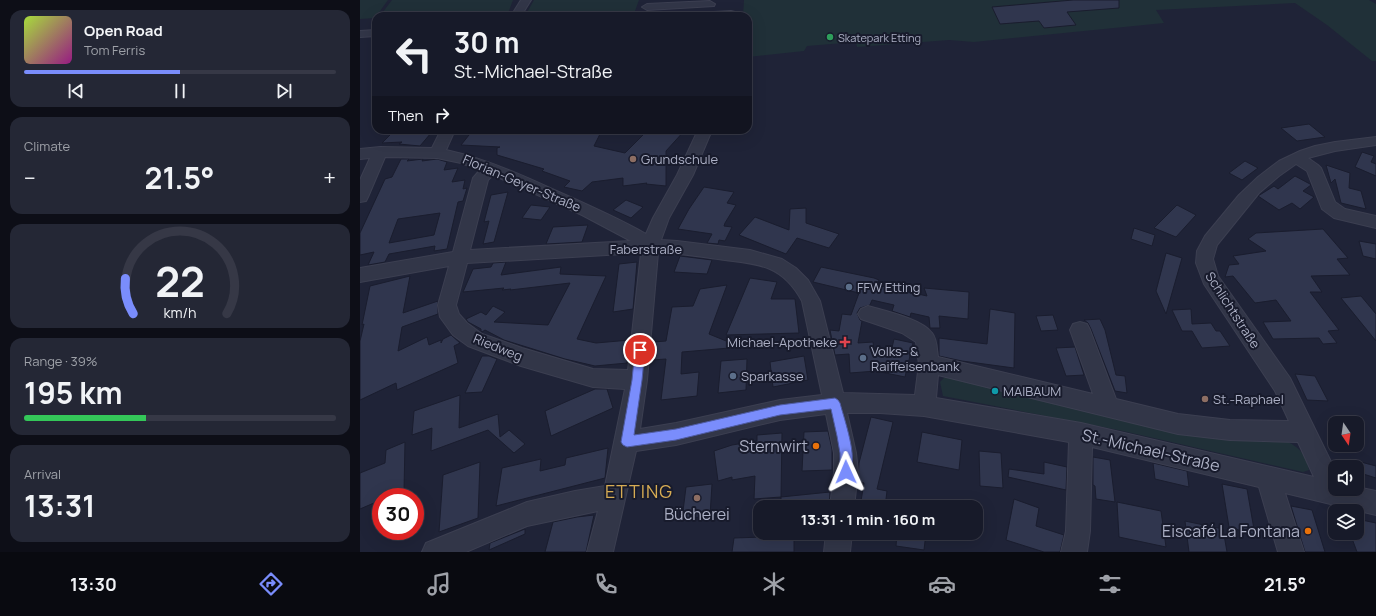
<!DOCTYPE html>
<meta charset="utf-8">
<style>
body{margin:0;font-family:Manrope,sans-serif;background:#242735;color:#f1f3f6;height:100vh;display:flex;flex-direction:column;font-size:15px;white-space:nowrap}
*{box-sizing:border-box;margin:0}
p{font-size:13px;color:#9ea1a8}
.icon{flex:none;width:22px;height:22px;fill:none;stroke:currentColor;stroke-width:2;stroke-linecap:round;stroke-linejoin:round}
.map{position:relative;flex:1;overflow:hidden}
.side{display:flex;flex-direction:column;gap:10px;padding:10px;background:#0d0e17;width:360px}
.side>*{flex:none}
.banner{position:absolute;left:12px;top:12px;width:380px;height:122px;border-radius:12px;box-shadow:0 4px 16px #0002,0 0 0 1px #363846;background:#171a29;color:#f1f3f6;overflow:hidden}
.needle{width:26px;rotate:167deg}
.fabs{position:absolute;left:968px;top:416px;display:grid;gap:8px}
.fabs a{display:grid;place-items:center;width:36px;height:36px;border-radius:8px;background:#171a29;box-shadow:0 4px 16px #0002,0 0 0 1px #363846;font-size:20px}
.speed{position:absolute;left:12px;top:488px;display:flex;gap:8px;font-size:20px;font-weight:700;text-align:center}
.speed>*{display:grid;place-content:center;width:52px;height:52px;border-radius:50%;background:#171a29;box-shadow:0 4px 16px #0002,0 0 0 1px #363846;line-height:1}
.speed .limit{border:6px solid #d22;background:#fff;color:#111}
.pin{position:absolute;display:grid;place-items:center;width:34px;height:34px;color:#fff;margin:-17px;border:2px solid #fff;border-radius:50%;box-shadow:0 1px 4px #0007}
.me{position:absolute;width:44px;margin:-22px;rotate:359deg;stroke-linejoin:round;filter:drop-shadow(0 0 3px #0008)}
.turn{display:flex;align-items:center;gap:14px;height:84px;padding:0 16px;font-size:18px}
.turn .icon{width:52px;height:52px;stroke-width:2.5}
.turn b{display:block;font-size:28px;line-height:34px}
.then{display:flex;align-items:center;height:38px;padding:0 16px;background:#0003;gap:8px;font-size:15px}
.big{font-size:30px;font-weight:700;line-height:1.1}
.side .widget{flex:1;display:flex;flex-direction:column;justify-content:center;gap:6px;min-width:0;padding:0 14px;border-radius:12px;background:#242735}
.side .dial{align-items:center;gap:0}
.dial svg{height:104px;overflow:visible;fill:none;stroke:#363846;stroke-width:7;stroke-linecap:round;text-anchor:middle}
.dial text{fill:#f1f3f6;stroke:none}
.song{display:flex;align-items:center;gap:12px}
.cover{width:48px;height:48px;border-radius:6px;background:linear-gradient(135deg,hsl(80 70% 55%),hsl(310 70% 35%))}
.played{height:4px;border-radius:2px;background:linear-gradient(90deg,#7a8dfc 50%,#363846 50%)}
.keys{display:flex;justify-content:space-around;direction:ltr}
.heat{display:flex;justify-content:space-between;align-items:center;font-size:22px;direction:ltr}
.charge{height:6px;border-radius:3px;background:linear-gradient(90deg,#34c759 39%,#363846 0)}
.trip{position:absolute;left:393px;top:500px;width:230px;height:40px;border-radius:12px;background:#171a29;box-shadow:0 4px 16px #0002,0 0 0 1px #363846;font-weight:700;line-height:40px;text-align:center}
.tab-bar{display:flex;height:64px;justify-content:space-around;align-items:center;background:#090a10;color:#9ea1a8}
.tab-bar .icon{width:28px;height:28px}
.tab-bar .current{color:#7a8dfc}
.tab-bar b{font-size:18px;color:#f1f3f6}
main{display:flex;flex:1;min-height:0}
.map>svg:first-child{display:block}
.green{fill:#203038}
.building{fill:#30364e;stroke:#1a1d2e;fill-rule:evenodd}
.lines{fill:none;stroke-linecap:round;stroke-linejoin:round}
.minor-casing{stroke:#3c3f51;stroke-width:2}
.minor{fill:#323648;fill-rule:evenodd}
.route{fill:#7a8dfc;stroke:#4f5ca4}
.leisure-dot{fill:#2e9e5b;stroke:#181b2c;stroke-width:1.5}
.education-dot{fill:#8d6e63;stroke:#181b2c;stroke-width:1.5}
.service-dot{fill:#5c6f8a;stroke:#181b2c;stroke-width:1.5}
.health-dot{fill:#e0444e;stroke:#181b2c;stroke-width:1.5}
.culture-dot{fill:#0f9aa8;stroke:#181b2c;stroke-width:1.5}
.food-dot{fill:#e8710a;stroke:#181b2c;stroke-width:1.5}
.labels{text-anchor:middle;dominant-baseline:central;stroke-width:4;stroke-linejoin:round;paint-order:stroke}
.far-poi-label{font-size:11px;fill:#acb0c5;stroke:#181b2c;text-anchor:start}
.poi-label{font-size:13px;fill:#acb0c5;stroke:#181b2c;text-anchor:start}
.street-label{font-size:13px;fill:#acb0c5;stroke:#181b2c}
.near-poi-label{font-size:16px;fill:#acb0c5;stroke:#181b2c;text-anchor:end}
.near-street-label{font-size:16px;fill:#acb0c5;stroke:#181b2c}
.near-quarter-label{font-size:18px;letter-spacing:1px;fill:#d7ac54;stroke:#181b2c}
</style>
<main>
<section class="side">
<div class="widget">
<div class="song"><i class="cover"></i><div><b>Open Road</b><p>Tom Ferris</p></div></div>
<div class="played"></div>
<div class="keys"><svg class="icon" aria-label="previous" viewBox="0 0 24 24"><path d="M18 5L8 12l10 7zM5 5v14"/></svg><svg class="icon" aria-label="pause" viewBox="0 0 24 24"><path d="M8 5v14M16 5v14"/></svg><svg class="icon" aria-label="next" viewBox="0 0 24 24"><path d="M6 5l10 7-10 7zM19 5v14"/></svg></div>
</div>
<div class="widget"><p>Climate</p>
<div class="heat"><a>−</a><b class="big">21.5°</b><a>+</a></div>
</div>
<div class="widget dial"><svg viewBox="0 0 100 80">
<path d="M14 69A42 42 0 1 1 86 69"/>
<path d="M14 69A42 42 0 0 1 8 42" stroke="#7a8dfc"/>
<text x="50" y="56" font-size="32" font-weight="700">22</text>
<text x="50" y="72" font-size="11">km/h</text>
</svg></div>
<div class="widget"><p>Range · 39%</p><b class="big">195 km</b><div class="charge"></div></div>
<div class="widget"><p>Arrival</p><b class="big">13:31</b></div>
</section>
<div class="map">
<svg width="1016" height="552" viewBox="0 0 1016 552">
<rect width="100%" height="100%" fill="#1f2337"/>
<!-- green -->
<path class="green" d="M 0,0 L 28,0 L 15,18 L 0,19 Z
M 32,0 L 153,0 L 147,16 L 20,16 Z
M 174,0 L 279,0 L 275,11 L 165,16 Z
M 384,0 L 1009,0 L 1016,4 L 1016,61 L 1012,61 L 967,25 L 935,3 L 796,10 L 804,23 L 614,42 L 589,40 L 497,47 L 496,42 L 447,46 L 444,51 L 388,57 L 388,16 L 383,16 Z
M 588,374 L 925,440 C 939,448 946,453 949,470 L 943,472 L 763,431 L 583,396 L 580,382 Z"/>
<!-- building -->
<path class="building" d="M 713,0 L 759,0 L 759,8 L 707,12 L 716,25 L 684,28 L 679,21 L 640,24 L 632,7 Z
M 949,124 L 965,137 L 937,141 L 921,128 Z
M 113,130 L 242,130 L 234,146 L 265,153 L 288,130 L 325,130 L 306,151 L 306,186 L 286,184 L 287,183 L 263,186 L 263,178 L 232,182 L 222,191 L 204,187 L 210,181 L 182,171 L 184,169 L 137,155 L 137,148 L 140,147 L 101,145 Z
M 34,131 L 66,133 L 71,133 L 60,146 L 39,144 L 42,142 L 22,143 Z
M 1002,152 L 1014,156 L 1011,162 L 1016,164 L 1016,176 L 995,167 Z
M 41,159 L 49,159 L 47,161 L 63,159 L 62,161 L 77,159 L 87,162 L 84,170 L 98,168 L 92,182 L 105,180 L 103,189 L 107,188 L 103,201 L 98,202 L 87,249 L 74,251 L 75,246 L 29,254 L 25,262 L 8,265 L 14,252 L 0,255 L 0,233 L 25,179 L 32,177 ZM 80,213 L 74,235 L 29,243 L 38,219 Z
M 885,161 L 898,168 L 882,180 L 869,173 Z
M 966,165 L 990,173 L 989,188 L 1001,191 L 1006,209 L 981,203 L 975,179 L 971,183 Z
M 935,176 L 950,184 L 951,185 L 943,191 L 954,197 L 940,209 L 932,203 L 919,210 L 898,196 L 914,186 L 918,189 Z
M 344,187 L 374,192 L 367,203 L 376,205 L 365,223 L 364,226 L 372,227 L 365,241 L 359,240 L 358,244 L 347,243 L 352,234 L 318,229 L 329,209 Z
M 148,192 L 134,242 L 123,244 L 129,221 L 124,222 L 131,195 Z
M 266,200 L 283,207 L 271,218 L 253,210 Z
M 171,205 L 190,207 L 181,220 L 162,218 Z
M 817,205 L 836,215 L 816,237 L 794,228 Z
M 446,208 L 446,223 L 479,234 L 469,248 L 437,238 L 426,254 L 379,235 L 395,217 L 429,230 L 430,209 Z
M 228,225 L 222,242 L 186,244 L 193,227 Z
M 774,228 L 795,235 L 792,246 L 771,239 Z
M 963,229 L 988,258 L 977,259 L 990,275 L 951,276 L 962,292 L 950,292 L 979,330 L 968,331 L 977,343 L 963,344 L 959,338 L 913,339 L 903,322 L 931,321 L 916,300 L 895,303 L 873,276 L 865,277 L 869,265 L 879,264 L 873,256 L 906,251 L 888,239 L 896,233 Z
M 999,241 L 1016,244 L 1016,259 L 1003,256 Z
M 806,253 L 822,258 L 806,314 L 796,291 Z
M 320,256 L 352,260 L 347,274 L 314,272 Z
M 146,262 L 141,275 L 201,267 L 200,274 L 246,276 L 217,339 L 236,343 L 270,340 L 267,363 L 235,366 L 205,359 L 144,340 L 125,330 L 122,332 L 121,331 L 121,329 L 108,322 L 106,319 L 121,312 L 126,315 L 133,306 L 145,312 L 134,322 L 188,325 L 210,283 L 150,290 L 151,289 L 142,290 L 144,288 L 103,292 L 113,269 L 131,267 L 133,263 Z
M 277,262 L 273,309 L 253,312 L 259,264 Z
M 461,267 L 514,278 L 519,280 L 517,285 L 567,296 L 564,288 L 609,292 L 608,319 L 579,316 L 580,328 L 570,328 L 569,317 L 551,313 L 550,317 L 532,311 L 534,305 L 512,300 L 510,305 L 500,308 L 497,313 L 500,320 L 502,321 L 498,343 L 513,342 L 514,350 L 531,352 L 534,339 L 553,343 L 545,377 L 516,371 L 490,373 L 489,354 L 475,355 L 470,330 L 479,331 L 482,314 L 491,315 L 499,293 L 453,282 Z
M 50,276 L 43,313 L 78,301 L 78,314 L 42,327 L 38,351 L 67,337 L 69,345 L 81,340 L 81,343 L 83,339 L 91,335 L 100,343 L 94,346 L 98,363 L 37,390 L 36,383 L 0,400 L 0,341 L 4,324 L 2,325 L 10,286 Z
M 390,278 L 417,282 L 411,299 L 435,299 L 439,333 L 366,335 Z
M 367,285 L 349,334 L 381,347 L 322,352 L 321,374 L 339,372 L 337,396 L 301,400 L 306,359 L 292,360 L 294,342 L 306,341 L 312,307 L 333,306 L 340,289 Z
M 1001,296 L 1016,314 L 1016,341 L 981,298 Z
M 630,309 L 655,313 L 654,368 L 602,361 L 579,356 L 579,338 L 627,344 Z
M 831,309 L 832,324 L 851,323 L 856,331 L 860,331 L 870,346 L 842,348 L 832,331 L 822,331 L 812,310 Z
M 693,315 L 698,330 L 681,331 L 676,316 Z
M 740,319 L 745,330 L 756,375 L 765,376 L 767,393 L 755,391 L 731,329 L 728,323 L 724,320 Z
M 715,347 L 724,375 L 706,376 L 696,348 Z
M 122,356 L 129,356 L 137,359 L 122,392 L 105,393 Z
M 444,356 L 448,380 L 413,387 L 410,362 Z
M 387,359 L 386,390 L 358,393 L 361,361 Z
M 935,374 L 955,376 L 968,401 L 947,400 Z
M 235,389 L 247,389 L 253,408 L 191,436 L 185,411 Z
M 100,395 L 99,428 L 138,414 L 140,437 L 149,430 L 165,444 L 154,453 L 128,430 L 71,451 L 72,428 L 52,435 L 54,411 Z
M 511,417 L 533,422 L 517,489 L 527,491 L 525,507 L 500,507 L 504,483 L 498,481 L 499,463 Z
M 468,431 L 472,449 L 472,470 L 442,471 L 444,432 Z
M 562,432 L 602,440 L 599,470 L 557,462 Z
M 422,433 L 421,497 L 394,499 L 395,476 L 372,480 L 372,477 L 358,481 L 354,451 L 372,445 L 397,441 L 397,435 Z
M 45,442 L 44,491 L 29,497 L 21,497 L 21,500 L 0,509 L 0,473 L 25,463 L 26,450 Z
M 248,448 L 245,478 L 136,506 L 142,468 L 181,459 L 180,471 L 205,465 L 206,458 Z
M 619,451 L 641,453 L 643,488 L 620,486 Z
M 733,457 L 750,460 L 755,502 L 736,499 L 735,486 L 733,485 Z
M 997,461 L 1016,466 L 1016,478 L 997,472 Z
M 120,462 L 118,518 L 79,532 L 83,475 Z
M 684,462 L 707,467 L 706,490 L 648,477 L 649,469 L 684,474 Z
M 793,463 L 827,471 L 829,487 L 795,479 Z
M 352,484 L 350,516 L 322,519 L 326,487 Z
M 862,484 L 887,489 L 895,535 L 869,527 Z
M 470,492 L 469,507 L 421,507 L 421,497 Z
M 654,499 L 679,508 L 676,526 L 704,535 L 700,552 L 684,552 L 646,540 Z
M 757,502 L 801,511 L 806,547 L 759,537 Z
M 931,506 L 952,510 L 965,552 L 945,552 Z
M 234,515 L 226,552 L 185,552 L 193,522 L 217,517 Z
M 997,519 L 1016,523 L 1016,552 L 997,552 L 990,533 L 997,533 Z
M 825,521 L 863,529 L 867,552 L 829,552 Z
M 165,529 L 165,534 L 129,550 L 130,543 Z
M 537,533 L 566,533 L 564,550 L 536,546 Z
M 434,536 L 434,552 L 372,552 L 374,538 Z"/>
<g class="lines">
<defs>
<path id="minor" d="M 161,0 L 171,0 L 161,16 L 151,16 Z
M 350,1 L 355,4 L 354,6 L 287,10 L 282,7 L 287,4 Z
M 371,11 L 375,12 L 376,14 L 375,16 L 331,16 L 336,13 Z
M 16,30 L 16,36 L 0,37 L 0,31 Z
M 81,130 L 95,130 L 86,150 C 123,158 158,173 192,189 C 224,203 256,217 286,234 L 293,218 L 317,175 L 338,130 L 352,130 L 333,175 L 309,218 L 301,240 L 317,241 L 390,250 L 422,259 L 436,268 L 448,280 L 460,301 L 483,393 L 555,395 L 559,364 L 556,342 L 542,333 L 501,319 L 498,314 L 501,309 L 508,306 C 525,311 562,319 572,333 C 577,339 577,350 578,357 L 733,394 L 710,330 L 713,324 L 720,322 L 727,324 L 730,330 L 756,399 L 818,414 L 870,420 L 929,421 L 915,391 L 844,284 L 836,263 L 837,251 L 845,236 L 879,195 L 898,177 L 919,161 L 940,151 L 955,146 L 975,142 L 1016,137 L 1016,145 L 975,151 L 948,158 L 958,165 L 961,168 L 975,202 L 985,209 L 1016,216 L 1016,228 L 974,218 L 962,209 L 947,171 L 936,164 L 919,176 L 899,193 L 857,245 L 853,259 L 858,276 L 930,378 L 975,470 L 975,489 L 997,489 L 997,487 L 1016,491 L 1016,515 L 925,493 L 944,552 L 918,552 L 899,487 L 732,447 L 730,531 L 727,552 L 701,552 L 706,531 L 709,442 L 564,416 L 520,413 L 487,413 L 496,453 L 498,472 L 494,507 L 470,507 L 474,472 L 474,453 L 466,414 L 420,420 L 316,445 L 276,451 L 253,552 L 227,552 L 238,511 L 167,526 L 106,552 L 62,552 L 66,543 L 167,502 L 215,491 L 245,486 L 265,389 L 233,387 L 161,366 L 108,346 L 93,335 L 80,317 L 78,305 L 89,266 L 0,282 L 0,268 L 93,252 L 113,178 L 120,170 L 101,163 L 77,158 L 25,157 L 8,197 L 6,201 L 0,202 L 0,180 L 10,158 L 0,159 L 0,149 L 20,147 L 72,148 ZM 133,175 L 222,215 L 271,241 L 110,250 L 128,180 ZM 281,253 L 268,370 L 233,369 L 162,348 L 122,334 L 107,323 L 99,314 L 96,305 L 107,263 ZM 298,253 C 321,253 343,257 365,260 C 380,262 396,263 410,269 C 424,275 435,288 442,301 L 462,395 L 420,400 L 316,423 L 280,429 L 287,380 ZM 578,375 L 818,434 L 870,440 L 938,442 L 954,477 L 721,423 L 576,398 Z
M 466,533 L 492,533 L 490,552 L 464,552 Z"/>
</defs>
<!-- minor casing -->
<use href="#minor" class="minor-casing"/>
<!-- minor -->
<use href="#minor" class="minor"/>
</g>
<!-- route -->
<path class="route" d="M 280,346 L 283,347 L 285,350 L 282,380 L 274,435 L 316,429 L 420,405 L 475,398 L 478,400 L 480,403 C 485,422 498,457 490,476 L 486,478 L 482,476 L 480,472 L 480,453 L 477,436 L 471,409 L 420,415 L 316,440 L 267,447 L 263,445 L 261,442 L 272,380 L 275,350 L 276,347 Z"/>
<!-- markers -->
<circle class="leisure-dot" cx="470" cy="37" r="4"/>
<g class="education-dot">
<circle cx="273" cy="159" r="4"/>
<circle cx="845" cy="399" r="4"/>
<circle cx="337" cy="498" r="4"/>
</g>
<g class="service-dot">
<circle cx="489" cy="287" r="4"/>
<circle cx="503" cy="358" r="4"/>
<circle cx="373" cy="376" r="4"/>
</g>
<path class="health-dot" d="M483 336h4v4h4v4h-4v4h-4v-4h-4v-4h4z"/>
<circle class="culture-dot" cx="635" cy="391" r="4"/>
<g class="food-dot">
<circle cx="456" cy="446" r="4"/>
<circle cx="948" cy="531" r="4"/>
</g>
<g class="labels">
<!-- far-poi labels -->
<g class="far-poi-label">
<text x="478" y="37">Skatepark Etting</text>
</g>
<!-- poi labels -->
<g class="poi-label">
<text x="281" y="159">Grundschule</text>
<text x="497" y="287">FFW Etting</text>
<text x="477" y="342" text-anchor="end">Michael-Apotheke</text>
<text x="511" y="351">Volks- &amp;<tspan x="511" dy="15">Raiffeisenbank</tspan></text>
<text x="381" y="376">Sparkasse</text>
<text x="643" y="391">MAIBAUM</text>
<text x="853" y="399">St.-Raphael</text>
</g>
<!-- street labels -->
<g class="street-label">
<text transform="translate(162 183) rotate(23)">Florian-Geyer-Straße</text>
<text x="286" y="249">Faberstraße</text>
<text transform="translate(873 310) rotate(57)">Schlichtstraße</text>
<text transform="translate(138 347) rotate(22)">Riedweg</text>
</g>
<!-- near-poi labels -->
<g class="near-poi-label">
<text x="448" y="446">Sternwirt</text>
<text x="337" y="514" text-anchor="middle">Bücherei</text>
<text x="940" y="531">Eiscafé La Fontana</text>
</g>
<!-- near-street labels -->
<g class="near-street-label">
<text transform="translate(791 450) rotate(13)">St.-Michael-Straße</text>
</g>
<!-- near-quarter labels -->
<g class="near-quarter-label">
<text x="279" y="491">ETTING</text>
</g>
</g>
</svg>
<div class="fabs">
<a><svg class="needle" viewBox="-14 -14 28 28"><path d="M0-13l5 13h-10z" fill="#e53935"/><path d="M0 13l5-13h-10z" fill="#9ea1a8"/></svg></a>
<a><svg class="icon" aria-label="sound" viewBox="0 0 24 24"><path d="M4 9h4l5-4v14l-5-4H4zM17 9q2 3 0 6"/></svg></a>
<a><svg class="icon" aria-label="layers" viewBox="0 0 24 24"><path d="M12 4l9 5-9 5-9-5zM3 14l9 5 9-5"/></svg></a>
</div>
<div class="speed"><div class="limit">30</div></div>
<div class="pin" style="left:280px;top:350px;background:#d93025"><svg class="icon" aria-label="arrive" viewBox="0 0 24 24"><path d="M6 21V4h12l-3 4 3 4H6"/></svg></div>
<svg class="me" style="left:486px;top:472px" viewBox="-20 -20 40 40"><path d="M0-17L14 15 0 8-14 15z" fill="#7a8dfc" stroke="#fff" stroke-width="4"/></svg>
<div class="trip">13:31 · 1 min · 160 m</div>
<div class="banner">
<div class="turn"><svg class="icon" aria-label="left" viewBox="0 0 24 24"><path d="M17 20v-9H6M10 6l-5 5 5 5"/></svg><div><b>30 m</b>St.-Michael-Straße</div></div>
<div class="then">Then<svg class="icon" aria-label="right" viewBox="0 0 24 24"><path d="M7 20v-9h11M14 6l5 5-5 5"/></svg></div>
</div>
</div>
</main>
<nav class="tab-bar">
<b>13:30</b>
<svg class="icon current" aria-label="directions" viewBox="0 0 24 24"><path d="M12 3l9 9-9 9-9-9zM9 14v-3h6M13 9l2 2-2 2"/></svg>
<svg class="icon" aria-label="music" viewBox="0 0 24 24"><path d="M9 18V5l10-2v13"/><circle cx="6" cy="18" r="3"/><circle cx="16" cy="16" r="3"/></svg>
<svg class="icon" aria-label="phone" viewBox="0 0 24 24"><path d="M5 4h4l2 5-3 2q2 4 5 5l2-3 5 2v4C11 20 4 13 5 4z"/></svg>
<svg class="icon" aria-label="climate" viewBox="0 0 24 24"><path d="M12 3v18M4 7l16 10M4 17L20 7"/></svg>
<svg class="icon" aria-label="car" viewBox="0 0 24 24"><path d="M5 17H2v-5l4-1 3-4h7l3 4 3 1v5h-3M9 17h6M6 11h13"/><circle cx="7" cy="17" r="2"/><circle cx="17" cy="17" r="2"/></svg>
<svg class="icon" aria-label="filters" viewBox="0 0 24 24"><path d="M4 7h16M4 17h16"/><circle cx="9" cy="7" r="2"/><circle cx="15" cy="17" r="2"/></svg>
<b>21.5°</b>
</nav>
